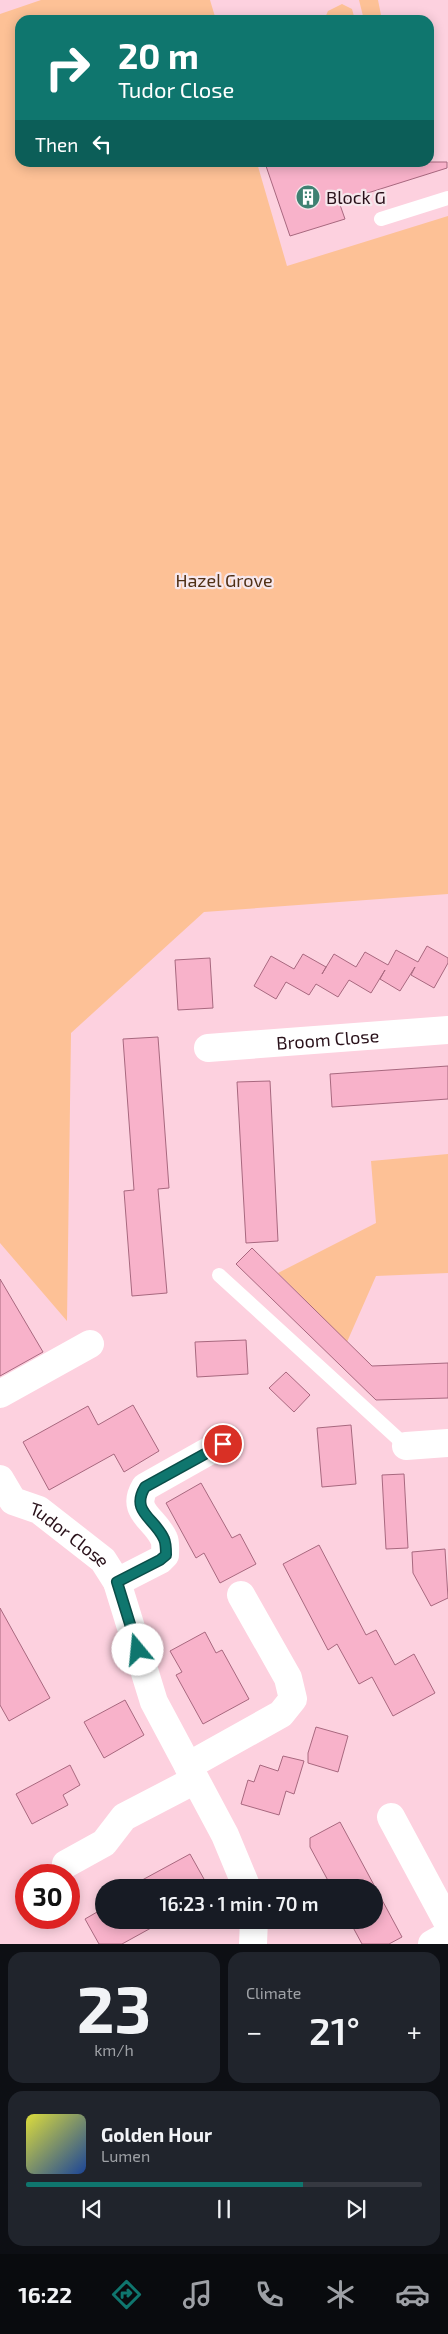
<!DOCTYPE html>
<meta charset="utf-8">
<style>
body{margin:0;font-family:"Exo 2",sans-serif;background:#20242c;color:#f1f3f6;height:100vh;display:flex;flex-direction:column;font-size:19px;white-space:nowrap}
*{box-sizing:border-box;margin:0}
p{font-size:16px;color:#9ea1a6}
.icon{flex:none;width:28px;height:28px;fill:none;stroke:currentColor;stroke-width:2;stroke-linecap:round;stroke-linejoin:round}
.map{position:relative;height:1944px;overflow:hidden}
.side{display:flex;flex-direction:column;gap:8px;padding:8px;background:#0d0f14;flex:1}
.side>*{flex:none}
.banner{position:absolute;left:15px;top:15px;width:419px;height:152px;border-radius:15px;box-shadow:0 2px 12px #0003;background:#0f766e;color:#fff;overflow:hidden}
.speed{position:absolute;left:15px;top:1864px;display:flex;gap:10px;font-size:25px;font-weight:700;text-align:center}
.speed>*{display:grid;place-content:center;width:65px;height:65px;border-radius:50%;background:#171b24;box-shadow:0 2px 12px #0003;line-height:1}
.speed .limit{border:8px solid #d22;background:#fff;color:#111}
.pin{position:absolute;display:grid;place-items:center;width:42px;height:42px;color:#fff;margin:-21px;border:2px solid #fff;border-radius:50%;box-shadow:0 1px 5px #0007}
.me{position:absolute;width:55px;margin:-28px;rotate:343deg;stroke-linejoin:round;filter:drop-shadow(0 0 4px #0008)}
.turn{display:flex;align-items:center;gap:18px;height:105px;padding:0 20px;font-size:22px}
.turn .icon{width:65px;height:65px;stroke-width:2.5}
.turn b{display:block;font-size:35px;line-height:42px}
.then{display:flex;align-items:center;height:48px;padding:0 20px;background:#0003;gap:10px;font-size:19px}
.big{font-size:38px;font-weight:600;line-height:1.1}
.side .card{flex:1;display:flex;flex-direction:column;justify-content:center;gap:8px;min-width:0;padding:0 18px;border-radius:15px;background:#20242c}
.side .dial{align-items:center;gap:0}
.dial b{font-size:65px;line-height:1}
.song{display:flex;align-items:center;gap:15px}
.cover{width:60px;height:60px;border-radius:8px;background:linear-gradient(135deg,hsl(60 70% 55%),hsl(220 70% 35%))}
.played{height:5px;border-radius:2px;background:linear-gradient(90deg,#0f766e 70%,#363941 70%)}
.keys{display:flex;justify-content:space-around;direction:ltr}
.heat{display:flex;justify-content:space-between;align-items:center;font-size:28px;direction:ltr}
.side .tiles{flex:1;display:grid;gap:8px;grid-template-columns:1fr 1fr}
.card:last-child{grid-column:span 2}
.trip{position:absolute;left:95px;top:1879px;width:288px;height:50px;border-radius:25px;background:#171b24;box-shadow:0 2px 12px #0003;font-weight:600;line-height:50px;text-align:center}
.dock{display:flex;height:80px;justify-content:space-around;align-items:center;background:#090b0e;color:#9ea1a6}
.dock .icon{width:35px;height:35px}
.dock .on{color:#0f766e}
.dock b{font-size:22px;color:#f1f3f6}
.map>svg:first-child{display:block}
.green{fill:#fdc196}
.building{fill:#f8b2ca;stroke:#a8687f}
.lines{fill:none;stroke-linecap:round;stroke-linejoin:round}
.service{stroke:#fff;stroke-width:14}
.minor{stroke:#fff;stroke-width:28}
.route-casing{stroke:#0a4d48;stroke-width:12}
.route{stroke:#0f766e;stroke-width:9}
.labels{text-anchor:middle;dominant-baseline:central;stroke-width:4.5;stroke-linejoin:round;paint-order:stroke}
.poi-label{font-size:18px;fill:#29111a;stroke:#f6e7ec;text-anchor:start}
.park-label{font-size:18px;fill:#503016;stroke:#f6e7ec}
.street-label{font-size:18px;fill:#29111a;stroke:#f6e7ec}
</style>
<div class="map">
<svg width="448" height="1944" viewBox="0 0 448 1944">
<rect width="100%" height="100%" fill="#fdd1df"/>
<!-- green -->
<path class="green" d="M 41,0 L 210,0 L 216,20 L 20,20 L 20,162 L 257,163 L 287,266 L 448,216 L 448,894 L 204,912 L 71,1033 L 67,1321 L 0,1243 L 0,14 Z
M 359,0 L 378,0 L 382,20 L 364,20 Z
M 342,4 L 352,9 L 355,20 L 324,20 L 328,11 Z
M 448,1154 L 448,1273 L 376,1276 L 347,1342 L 278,1273 L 376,1223 L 371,1161 Z"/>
<!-- building -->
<path class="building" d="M 280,162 L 447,162 L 447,168 L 339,202 L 345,219 L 290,236 L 266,166 Z
M 427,946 L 448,958 L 448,963 L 434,988 L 411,975 L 415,967 L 400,991 L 380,979 L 385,970 L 371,993 L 349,980 L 338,997 L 316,984 L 309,995 L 286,982 L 276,999 L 254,986 L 271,956 L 294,969 L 303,954 L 326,967 L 322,974 L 334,954 L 356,967 L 365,952 L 388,965 L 396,950 L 418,962 Z
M 210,958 L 213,1008 L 178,1010 L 175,960 Z
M 158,1037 L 169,1188 L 158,1189 L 167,1293 L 132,1296 L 124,1191 L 134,1190 L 123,1039 Z
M 448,1066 L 448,1099 L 332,1107 L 330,1074 Z
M 270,1081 L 278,1241 L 246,1243 L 237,1082 Z
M 252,1248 L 372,1366 L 448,1363 L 448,1398 L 376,1400 L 236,1264 Z
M 0,1279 L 43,1352 L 0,1376 Z
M 246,1340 L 248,1374 L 197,1377 L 195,1342 Z
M 286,1372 L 310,1395 L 294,1412 L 269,1388 Z
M 133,1405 L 159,1451 L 124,1472 L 114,1454 L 49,1490 L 23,1442 L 88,1406 L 98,1425 Z
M 351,1425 L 356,1484 L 322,1487 L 317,1428 Z
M 404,1474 L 408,1548 L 386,1549 L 382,1475 Z
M 201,1483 L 232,1538 L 240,1534 L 256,1564 L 220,1583 L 204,1553 L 196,1558 L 166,1503 Z
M 319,1545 L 366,1635 L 376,1630 L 395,1665 L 414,1654 L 435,1693 L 393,1716 L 372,1677 L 359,1684 L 337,1644 L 328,1650 L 283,1564 Z
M 445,1549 L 448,1598 L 431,1606 L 413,1573 L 412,1552 Z
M 0,1608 L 50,1698 L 9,1721 L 0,1705 Z
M 205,1632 L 216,1653 L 222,1650 L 249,1699 L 203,1724 L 176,1675 L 182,1672 L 170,1651 Z
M 125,1700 L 144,1735 L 104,1758 L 84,1722 Z
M 316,1727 L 348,1736 L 338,1772 L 308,1763 L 308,1753 Z
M 283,1756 L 304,1761 L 294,1794 L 286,1791 L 279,1815 L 241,1804 L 248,1780 L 254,1782 L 260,1765 L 278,1771 Z
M 70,1765 L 80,1785 L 63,1795 L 68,1805 L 32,1824 L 16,1794 Z
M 340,1822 L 402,1937 L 389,1944 L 362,1944 L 349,1920 L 374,1920 L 374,1888 L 332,1888 L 310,1847 L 310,1838 Z
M 190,1854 L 209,1888 L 135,1888 L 133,1885 Z
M 104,1908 L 104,1920 L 154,1920 L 148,1923 L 151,1928 L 122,1944 L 99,1944 L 85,1919 Z"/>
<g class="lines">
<!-- service -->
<path class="service" d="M 381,219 L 448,198
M 219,1275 L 406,1446"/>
<!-- minor -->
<g class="minor">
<path id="s1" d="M 208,1048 L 448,1030"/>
<path d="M 0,1394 L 90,1344"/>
<path d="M 406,1446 L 448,1443"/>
<path id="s2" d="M 0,1479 L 13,1501 L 39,1510 L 103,1560 L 117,1582 L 154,1702 L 225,1835 L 247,1888"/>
<path d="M 117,1582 L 160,1560 L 165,1555 C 165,1550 166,1543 164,1539 C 155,1518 130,1512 145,1487 L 223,1443"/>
<path d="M 188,1766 L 281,1714 L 293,1699 L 288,1678 L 241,1595"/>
<path d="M 391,1817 L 448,1923"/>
<path d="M 66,1864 L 104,1843 L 124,1817 L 195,1780"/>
<path d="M 253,1944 L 254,1920"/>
<path d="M 432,1944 L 448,1935"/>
</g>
</g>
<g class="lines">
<defs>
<path id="route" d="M 138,1650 L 117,1582 L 160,1560 L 166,1555 C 166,1550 166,1543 164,1539 C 155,1518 130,1512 145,1487 L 223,1444"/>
</defs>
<!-- route casing -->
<use href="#route" class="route-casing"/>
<!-- route -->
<use href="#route" class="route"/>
</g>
<!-- icons -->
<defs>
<symbol id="building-disc" viewBox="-11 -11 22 22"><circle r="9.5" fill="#3f8172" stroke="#f6e7ec"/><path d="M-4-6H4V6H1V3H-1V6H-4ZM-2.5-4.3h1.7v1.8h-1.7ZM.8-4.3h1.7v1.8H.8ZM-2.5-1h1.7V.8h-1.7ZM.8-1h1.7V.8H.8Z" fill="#fff"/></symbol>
</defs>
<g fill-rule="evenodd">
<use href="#building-disc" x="294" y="183" width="28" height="28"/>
</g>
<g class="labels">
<!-- poi labels -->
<g class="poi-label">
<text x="326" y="197">Block G</text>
</g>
<!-- park labels -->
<g class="park-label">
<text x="224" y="580">Hazel Grove</text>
</g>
<!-- street labels -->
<g class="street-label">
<text stroke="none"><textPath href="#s1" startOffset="120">Broom Close</textPath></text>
<text stroke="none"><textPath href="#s2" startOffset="92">Tudor Close</textPath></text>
</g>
</g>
</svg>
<div class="speed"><div class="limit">30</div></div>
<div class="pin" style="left:223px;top:1444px;background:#d93025"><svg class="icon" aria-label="arrive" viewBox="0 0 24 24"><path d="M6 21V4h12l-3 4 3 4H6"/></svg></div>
<svg class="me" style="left:138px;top:1650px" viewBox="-20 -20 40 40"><circle r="19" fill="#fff"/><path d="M0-13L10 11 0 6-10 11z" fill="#0f766e"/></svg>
<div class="trip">16:23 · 1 min · 70 m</div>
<div class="banner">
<div class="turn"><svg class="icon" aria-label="right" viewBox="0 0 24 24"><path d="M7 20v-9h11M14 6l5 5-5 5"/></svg><div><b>20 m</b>Tudor Close</div></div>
<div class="then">Then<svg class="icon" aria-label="left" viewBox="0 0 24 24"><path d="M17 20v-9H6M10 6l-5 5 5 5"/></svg></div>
</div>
</div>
<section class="side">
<div class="tiles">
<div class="card dial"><b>23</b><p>km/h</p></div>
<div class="card"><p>Climate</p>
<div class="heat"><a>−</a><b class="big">21°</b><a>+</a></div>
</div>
<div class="card">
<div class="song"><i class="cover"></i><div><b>Golden Hour</b><p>Lumen</p></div></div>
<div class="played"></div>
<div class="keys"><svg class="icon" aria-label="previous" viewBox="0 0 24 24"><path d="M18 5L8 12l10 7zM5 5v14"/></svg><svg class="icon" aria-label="pause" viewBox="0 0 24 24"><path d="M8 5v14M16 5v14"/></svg><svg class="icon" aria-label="next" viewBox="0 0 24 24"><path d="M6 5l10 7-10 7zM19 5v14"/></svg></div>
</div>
</div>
</section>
<nav class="dock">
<b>16:22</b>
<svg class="icon on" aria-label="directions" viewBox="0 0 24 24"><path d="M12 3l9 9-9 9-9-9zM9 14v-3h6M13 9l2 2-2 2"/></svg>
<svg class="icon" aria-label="music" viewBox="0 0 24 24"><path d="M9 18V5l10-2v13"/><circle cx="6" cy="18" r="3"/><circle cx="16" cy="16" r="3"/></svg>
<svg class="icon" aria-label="phone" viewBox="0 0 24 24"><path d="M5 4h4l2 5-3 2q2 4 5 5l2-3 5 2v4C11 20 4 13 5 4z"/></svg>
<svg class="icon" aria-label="climate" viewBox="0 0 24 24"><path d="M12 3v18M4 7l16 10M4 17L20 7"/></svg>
<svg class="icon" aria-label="car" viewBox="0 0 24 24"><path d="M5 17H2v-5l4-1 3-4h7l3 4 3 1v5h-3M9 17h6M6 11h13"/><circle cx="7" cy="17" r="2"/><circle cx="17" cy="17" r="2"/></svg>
</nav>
